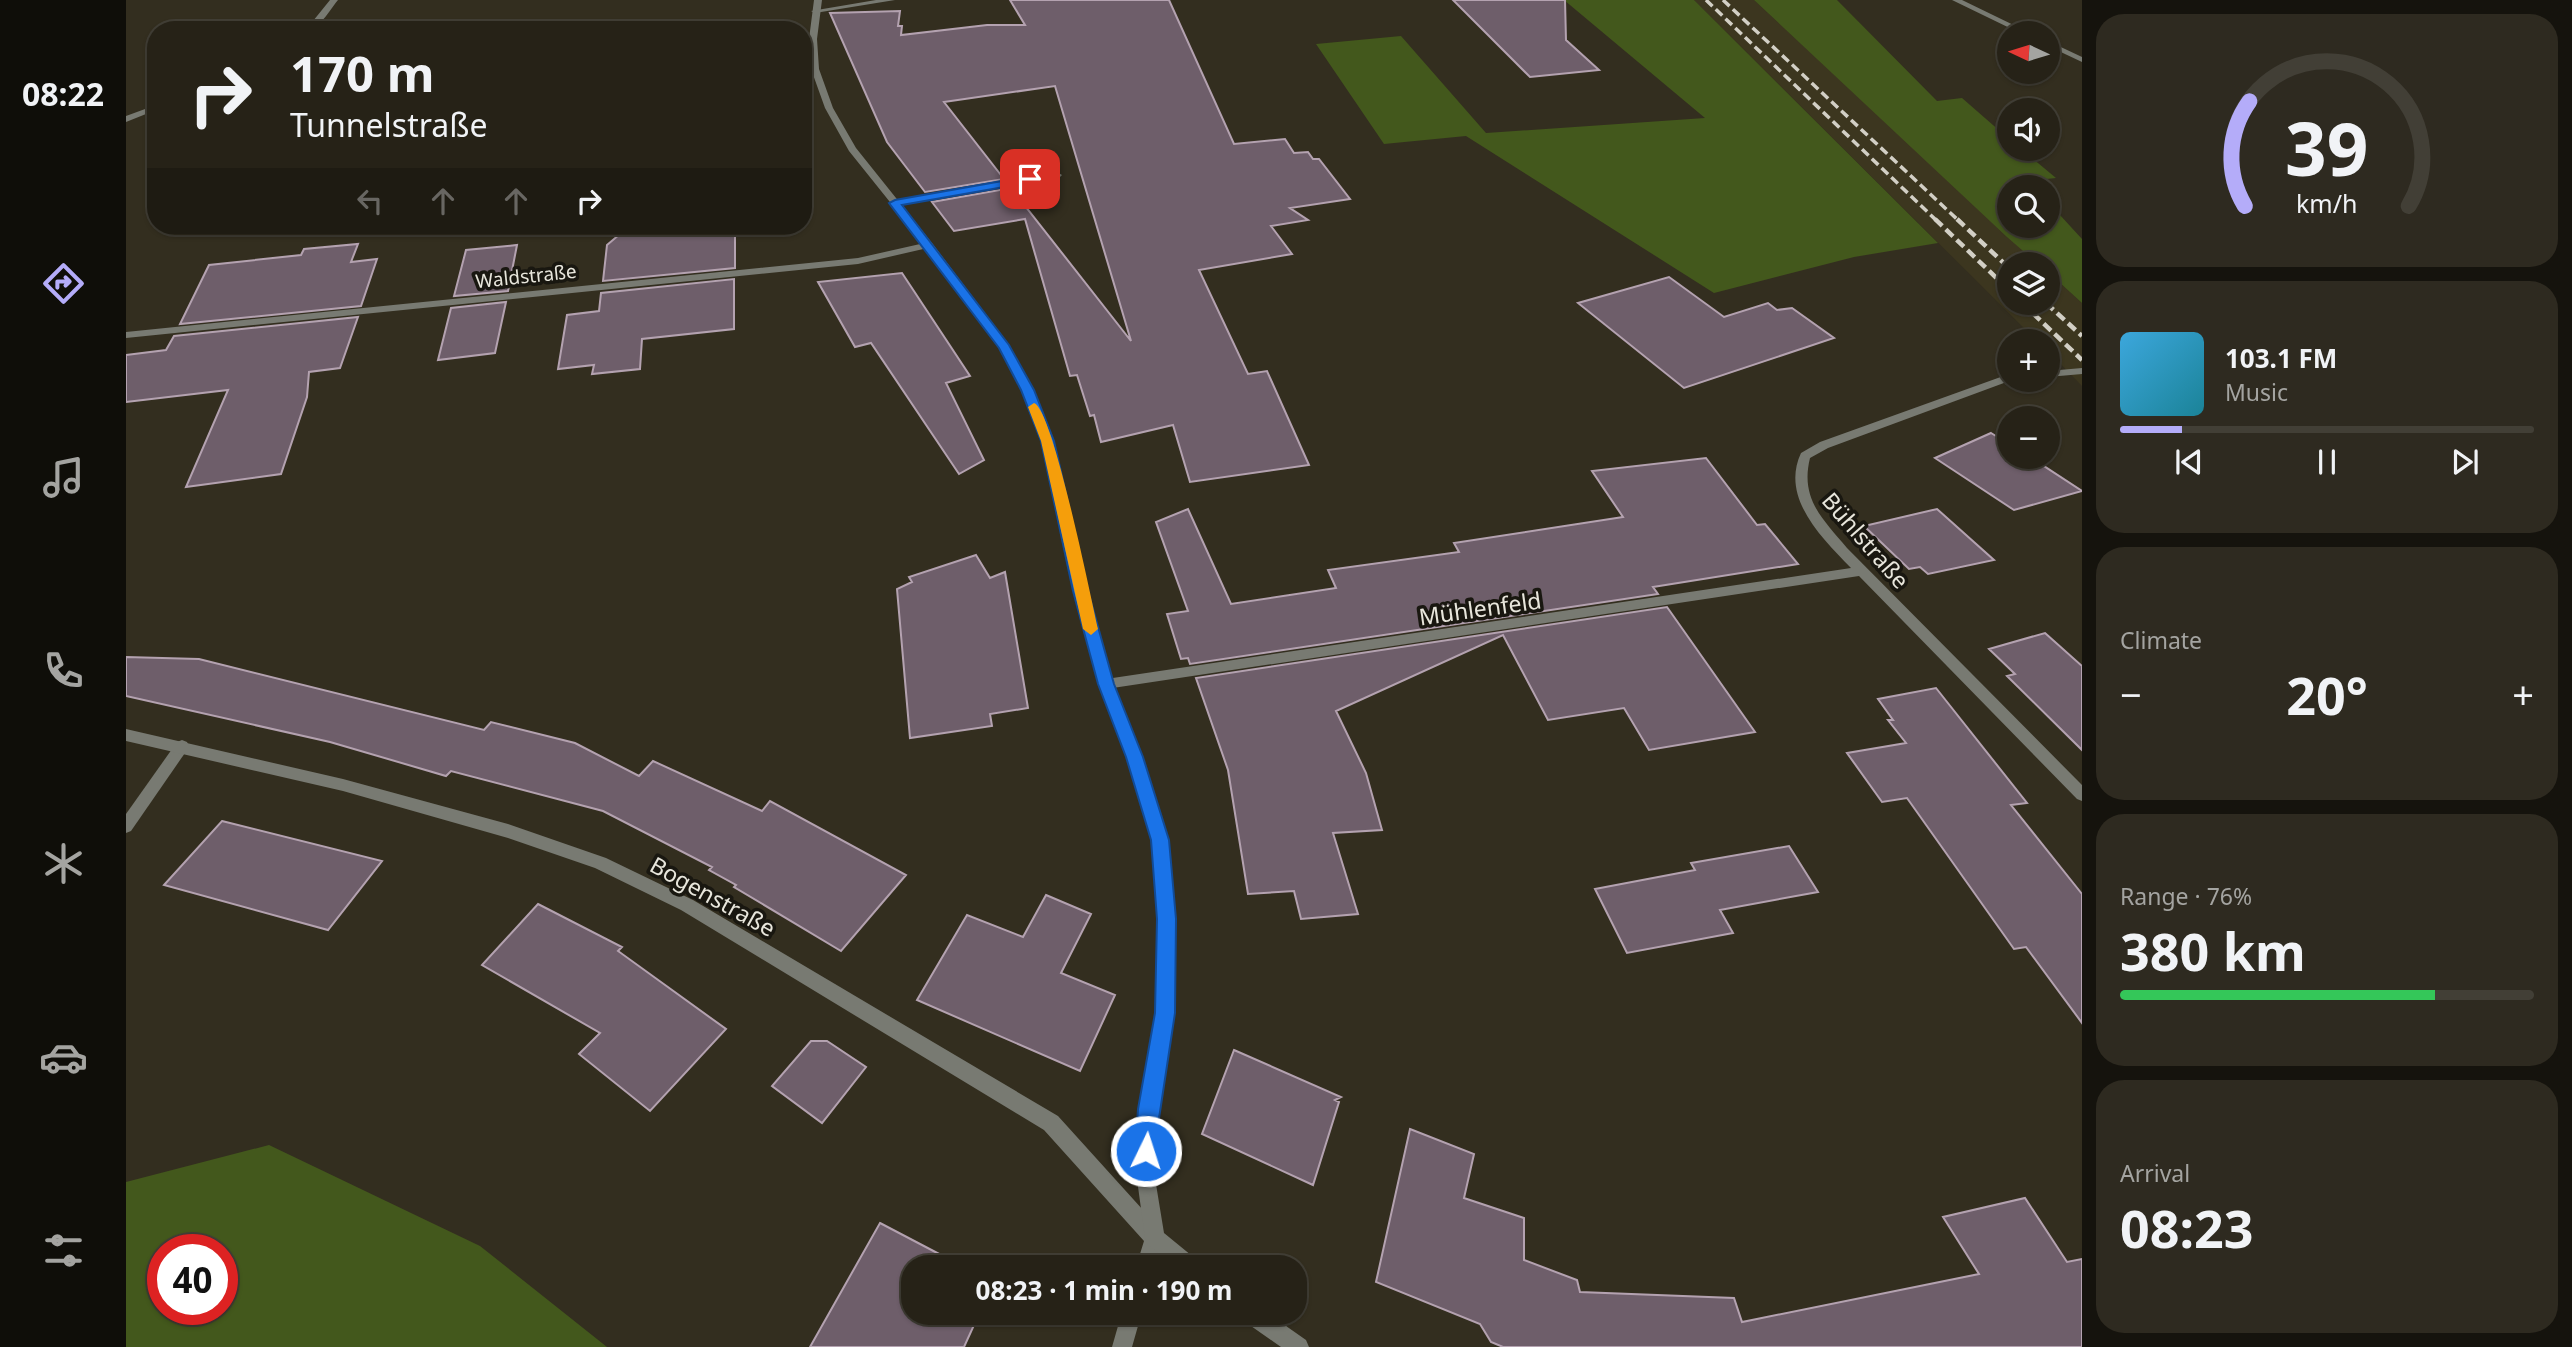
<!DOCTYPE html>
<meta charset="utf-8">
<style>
body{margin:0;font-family:"Noto Sans",sans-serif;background:#2e2a20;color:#f1f3f6;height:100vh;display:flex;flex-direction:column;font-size:26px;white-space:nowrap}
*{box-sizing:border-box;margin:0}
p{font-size:23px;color:#a4a4a1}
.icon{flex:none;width:38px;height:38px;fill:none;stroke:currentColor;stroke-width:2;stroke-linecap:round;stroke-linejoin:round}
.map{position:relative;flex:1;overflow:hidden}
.sheet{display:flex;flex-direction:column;gap:14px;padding:14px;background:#15130d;width:490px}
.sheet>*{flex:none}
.hud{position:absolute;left:21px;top:21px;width:665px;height:214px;border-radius:28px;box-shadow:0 2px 5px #0004,0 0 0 2px #423f36;background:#262217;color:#f1f3f6;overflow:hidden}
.needle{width:46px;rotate:274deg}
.tools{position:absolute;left:1871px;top:21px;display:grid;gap:14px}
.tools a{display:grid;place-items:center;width:63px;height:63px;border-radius:50%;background:#262217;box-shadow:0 2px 5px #0004,0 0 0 2px #423f36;font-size:35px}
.speed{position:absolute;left:21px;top:1234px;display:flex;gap:14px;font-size:35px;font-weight:700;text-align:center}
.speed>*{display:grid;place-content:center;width:91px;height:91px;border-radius:50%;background:#262217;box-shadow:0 2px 5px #0004,0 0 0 2px #423f36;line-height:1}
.speed .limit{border:10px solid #d22;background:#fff;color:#111}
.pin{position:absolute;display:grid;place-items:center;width:60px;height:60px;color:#fff;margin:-30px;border-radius:14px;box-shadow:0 4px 10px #0006}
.me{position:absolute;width:77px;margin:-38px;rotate:4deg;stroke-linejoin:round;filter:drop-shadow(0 0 5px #0008)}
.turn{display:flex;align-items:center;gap:24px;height:147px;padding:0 28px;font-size:32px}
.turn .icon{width:91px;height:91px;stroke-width:2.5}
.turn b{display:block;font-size:49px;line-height:60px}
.lanes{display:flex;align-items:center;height:66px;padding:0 28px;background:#0003;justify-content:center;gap:35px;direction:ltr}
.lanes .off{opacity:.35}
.big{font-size:52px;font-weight:700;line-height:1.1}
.sheet .card{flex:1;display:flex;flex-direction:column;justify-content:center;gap:10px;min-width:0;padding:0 24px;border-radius:28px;background:#2e2a20}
.sheet .dial{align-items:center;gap:0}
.dial svg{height:182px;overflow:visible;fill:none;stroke:#423f36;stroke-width:7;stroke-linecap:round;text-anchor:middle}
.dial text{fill:#f1f3f6;stroke:none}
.song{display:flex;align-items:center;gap:21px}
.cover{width:84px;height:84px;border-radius:10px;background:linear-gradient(135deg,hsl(200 70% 55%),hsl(190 70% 35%))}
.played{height:7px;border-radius:4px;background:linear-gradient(90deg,#b4acf9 15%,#423f36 15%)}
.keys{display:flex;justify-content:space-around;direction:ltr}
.heat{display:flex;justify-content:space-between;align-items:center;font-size:38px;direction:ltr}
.charge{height:10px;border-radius:5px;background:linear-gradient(90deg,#34c759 76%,#423f36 0)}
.trip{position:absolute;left:775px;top:1255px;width:406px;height:70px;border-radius:28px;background:#262217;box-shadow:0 2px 5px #0004,0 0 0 2px #423f36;font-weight:700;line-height:70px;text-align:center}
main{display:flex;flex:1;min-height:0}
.tab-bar{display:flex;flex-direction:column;width:126px;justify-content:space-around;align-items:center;background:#0f0e09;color:#a4a4a1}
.tab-bar .icon{width:49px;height:49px}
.tab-bar .current{color:#b4acf9}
.tab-bar b{font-size:32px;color:#f1f3f6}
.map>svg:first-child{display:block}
.built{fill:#3c361f}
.green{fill:#43581c;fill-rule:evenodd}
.building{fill:#6e5e6a;stroke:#b4a2b0;stroke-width:2}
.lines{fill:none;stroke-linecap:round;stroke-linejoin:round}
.service{fill:#787a72;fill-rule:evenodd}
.minor{fill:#787a72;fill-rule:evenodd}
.tertiary{fill:#787a72;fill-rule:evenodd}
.rail-far1{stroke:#d2cfc5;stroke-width:3.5;stroke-dasharray:9 4.5;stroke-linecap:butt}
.rail{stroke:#d2cfc5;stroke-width:4.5;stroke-dasharray:10 5;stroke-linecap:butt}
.route{fill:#1a73e8;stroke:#114b97;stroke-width:2}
.slow{fill:#f59e0b}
.labels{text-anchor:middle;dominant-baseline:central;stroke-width:7;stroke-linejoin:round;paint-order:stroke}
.far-street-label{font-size:19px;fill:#e8e6dc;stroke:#191710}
.street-label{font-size:23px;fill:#e8e6dc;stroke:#191710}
</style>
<main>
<nav class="tab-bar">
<b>08:22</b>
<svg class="icon current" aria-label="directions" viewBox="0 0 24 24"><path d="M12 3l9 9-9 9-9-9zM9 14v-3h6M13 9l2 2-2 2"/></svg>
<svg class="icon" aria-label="music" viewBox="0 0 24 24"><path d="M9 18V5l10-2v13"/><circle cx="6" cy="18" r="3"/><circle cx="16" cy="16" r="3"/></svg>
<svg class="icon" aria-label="phone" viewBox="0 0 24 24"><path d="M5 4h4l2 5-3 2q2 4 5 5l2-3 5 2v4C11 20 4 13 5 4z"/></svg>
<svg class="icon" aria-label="climate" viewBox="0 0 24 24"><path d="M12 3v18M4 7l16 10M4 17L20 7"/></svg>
<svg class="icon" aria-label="car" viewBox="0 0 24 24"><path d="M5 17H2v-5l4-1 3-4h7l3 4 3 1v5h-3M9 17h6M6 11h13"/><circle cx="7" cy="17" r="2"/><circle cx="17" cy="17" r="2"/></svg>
<svg class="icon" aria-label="filters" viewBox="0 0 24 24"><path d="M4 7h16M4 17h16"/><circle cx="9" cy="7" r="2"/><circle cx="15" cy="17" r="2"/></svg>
</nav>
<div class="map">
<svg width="1956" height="1347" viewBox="0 0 1956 1347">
<rect width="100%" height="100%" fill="#332e1f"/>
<!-- built -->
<path class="built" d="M 1568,0 L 1628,0 L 1912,264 L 1883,264 L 1883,303 L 1922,303 L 1922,272 L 1956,303 L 1956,386 L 1922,351 L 1922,341 L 1911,341 Z"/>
<!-- green -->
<path class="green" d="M 1438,0 L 1568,0 L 1812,243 L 1728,257 L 1588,293 L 1340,136 L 1258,144 L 1190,44 L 1275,36 L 1360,133 L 1579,118 Z
M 1628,0 L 1711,0 L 1811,101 L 1836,98 L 1883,139 L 1883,149 L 1895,149 L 1930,178 L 1902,181 L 1907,187 L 1883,187 L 1883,226 L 1922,226 L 1922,202 L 1956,239 L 1956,303 L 1922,272 L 1922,264 L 1912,264 L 1881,237 Z
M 143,1145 L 354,1246 L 481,1347 L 0,1347 L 0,1182 ZM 37,1250 L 96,1250 L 96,1309 L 37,1309 Z"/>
<!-- building -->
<path class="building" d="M 884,0 L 1043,0 L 1108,144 L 1159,139 L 1168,153 L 1182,152 L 1187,159 L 1193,159 L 1224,199 L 1164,208 L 1182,220 L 1145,226 L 1166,254 L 1073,270 L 1122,374 L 1141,371 L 1183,465 L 1064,482 L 1047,425 L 975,442 L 968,415 L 964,416 L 951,375 L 944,376 L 899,219 L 828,231 L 806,202 L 885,188 L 1005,341 L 929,86 L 818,102 L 878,179 L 799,192 L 761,142 L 704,13 L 774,11 L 772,26 L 776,26 L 775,35 L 861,25 L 899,25 Z
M 1327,0 L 1439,0 L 1440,40 L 1473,70 L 1404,77 Z
M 495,226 L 609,226 L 609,268 L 477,281 L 481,245 L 494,234 Z
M 232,244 L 225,262 L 251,259 L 235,306 L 54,324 L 83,265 L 175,255 L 178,249 Z
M 391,245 L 382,291 L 328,296 L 340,250 Z
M 776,273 L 844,376 L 820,383 L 858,460 L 833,474 L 745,343 L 729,347 L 692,282 Z
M 1543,277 L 1598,317 L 1642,303 L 1651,310 L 1666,308 L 1708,338 L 1558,388 L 1452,303 Z
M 608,279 L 608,329 L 516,339 L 514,369 L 466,374 L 468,365 L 432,369 L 441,315 L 473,311 L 475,293 Z
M 380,302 L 369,353 L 312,360 L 325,308 Z
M 232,317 L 214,368 L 183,372 L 181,397 L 155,474 L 60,487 L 102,390 L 0,402 L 0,355 L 40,350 L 48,336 Z
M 1865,433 L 1883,444 L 1883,457 L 1904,457 L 1956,491 L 1888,510 L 1809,458 Z
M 1580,458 L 1631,525 L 1639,524 L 1672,564 L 1527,587 L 1532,594 L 1064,664 L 1062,658 L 1055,659 L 1041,614 L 1062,611 L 1030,522 L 1062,509 L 1105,604 L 1210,588 L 1202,570 L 1333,552 L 1328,543 L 1497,517 L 1466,471 Z
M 1811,509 L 1868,560 L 1802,574 L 1794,567 L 1783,569 L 1738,526 Z
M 850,555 L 864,578 L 879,572 L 902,708 L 864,714 L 866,726 L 784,738 L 771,589 L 786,582 L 783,577 Z
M 1541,607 L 1629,732 L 1523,750 L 1498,708 L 1422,720 L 1377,635 L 1210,711 L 1240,773 L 1256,830 L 1207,833 L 1232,914 L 1175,919 L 1168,891 L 1122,894 L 1102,770 L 1070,678 Z
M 1919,633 L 1956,666 L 1956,750 L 1881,676 L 1889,674 L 1863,649 Z
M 0,657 L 73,659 L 358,730 L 365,722 L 449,743 L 513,776 L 527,761 L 636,811 L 644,801 L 780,875 L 715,951 L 608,887 L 610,885 L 583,870 L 586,867 L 477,811 L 325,771 L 320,776 L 204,742 L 0,696 Z
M 1810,688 L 1901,803 L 1885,805 L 1956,894 L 1956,1023 L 1900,947 L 1888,949 L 1781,798 L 1756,802 L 1721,753 L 1780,743 L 1762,720 L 1767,720 L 1752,699 Z
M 96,821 L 256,861 L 202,930 L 38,885 Z
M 1663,846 L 1692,892 L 1594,910 L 1607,933 L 1501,953 L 1469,889 L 1569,870 L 1565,863 Z
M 920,895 L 965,914 L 935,973 L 989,995 L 954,1071 L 791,1000 L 841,915 L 897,937 Z
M 412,904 L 496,947 L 492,951 L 600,1029 L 524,1111 L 453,1054 L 474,1033 L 356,965 Z
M 685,1041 L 701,1041 L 740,1067 L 696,1123 L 646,1086 Z
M 1108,1050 L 1215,1097 L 1209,1100 L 1213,1102 L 1187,1185 L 1076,1134 Z
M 1284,1129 L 1348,1154 L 1338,1198 L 1398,1218 L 1398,1260 L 1451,1280 L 1454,1292 L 1608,1298 L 1616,1322 L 1853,1274 L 1817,1217 L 1899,1198 L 1941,1262 L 1956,1259 L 1956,1347 L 1377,1347 L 1365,1342 L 1354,1324 L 1250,1282 Z
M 754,1223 L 838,1267 L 788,1267 L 788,1312 L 854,1312 L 838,1347 L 684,1347 Z"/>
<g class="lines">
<!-- service -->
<path class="service" d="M 56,740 L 61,742 L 63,746 L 61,750 L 5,831 L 0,833 L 0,814 L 51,742 Z"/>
<!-- minor -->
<path class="minor" d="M 204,0 L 212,0 C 202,12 194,30 177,30 L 187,21 Z
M 750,0 L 769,0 L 689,13 L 685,11 Z
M 1826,0 L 1836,0 L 1904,33 L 1894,33 Z
M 1922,41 L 1956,57 L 1956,62 L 1922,46 Z
M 30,105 L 30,110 L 0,122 L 0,116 Z
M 931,172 L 936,175 L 934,177 L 769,206 L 764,203 L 769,200 Z
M 803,242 L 806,243 L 806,247 L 732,264 L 0,338 L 0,332 L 732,258 Z
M 1956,368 L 1956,374 L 1922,377 L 1922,371 Z
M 1883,374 L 1883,380 L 1886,380 L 1702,448 L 1684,458 C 1674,499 1696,518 1721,548 L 1956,785 L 1956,801 L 1951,799 L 1733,576 L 980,689 L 975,688 L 973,684 L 975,680 L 980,679 L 1725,568 C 1696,538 1654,498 1675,453 L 1694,442 Z
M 0,729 L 217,779 L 382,824 L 480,858 L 567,900 L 932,1116 L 1036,1231 L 1039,1238 L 1030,1267 L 1010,1267 L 1018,1241 L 918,1130 L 555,910 L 469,868 L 382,838 L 217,791 L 0,741 Z
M 996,1312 L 1016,1312 L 1006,1347 L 986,1347 Z"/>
<!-- tertiary -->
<path class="tertiary" d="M 688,0 L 696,0 L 691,39 L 693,69 L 707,108 L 730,148 L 806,243 L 883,345 L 908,390 L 927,441 L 962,591 L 987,684 L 1016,757 L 1042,840 L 1048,919 L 1048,1013 L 1032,1109 L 1028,1172 L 1038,1233 L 1071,1260 L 1074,1267 L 1049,1267 L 1022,1245 L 1019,1238 L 1010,1172 L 1014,1109 L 1030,1013 L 1032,919 L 1026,840 L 1002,757 L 973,684 L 948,591 L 915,441 L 896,390 L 874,348 L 800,247 L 723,151 L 699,108 L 685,69 L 683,39 Z
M 1112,1312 L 1140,1312 L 1180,1340 L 1183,1347 L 1155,1347 L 1115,1319 Z"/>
<!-- rail-far1 -->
<path class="rail-far1" d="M 1580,0 L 1811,221
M 1597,0 L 1833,221"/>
<!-- rail -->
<path class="rail" d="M 1809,219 L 1883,290
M 1831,219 L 1883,268
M 1896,303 L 1956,360
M 1920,303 L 1956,336"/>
</g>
<!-- route -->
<path class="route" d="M 904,176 L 907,177 L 907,182 L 776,205 L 883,345 L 908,390 L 928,441 L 962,591 L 988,684 L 1017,757 L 1043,840 L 1050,919 L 1049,1013 L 1027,1158 L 1020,1161 L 1012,1158 L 1009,1151 L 1012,1109 L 1029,1013 L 1031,919 L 1025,840 L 1000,757 L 972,684 L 947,591 L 915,441 L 895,390 L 873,348 L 763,203 L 769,200 Z"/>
<!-- slow -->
<path class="slow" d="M 908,403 C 927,409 965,599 972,629 L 965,635 L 957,629 L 915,441 L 902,407 Z"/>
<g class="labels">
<!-- far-street labels -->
<g class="far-street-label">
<text transform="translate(400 276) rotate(-6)">Waldstraße</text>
</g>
<!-- street labels -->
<g class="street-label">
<text transform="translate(1740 540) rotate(49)">Bühlstraße</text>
<text transform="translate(1354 608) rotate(-8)">Mühlenfeld</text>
<text transform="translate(587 896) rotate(29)">Bogenstraße</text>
</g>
</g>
</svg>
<div class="tools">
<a><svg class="needle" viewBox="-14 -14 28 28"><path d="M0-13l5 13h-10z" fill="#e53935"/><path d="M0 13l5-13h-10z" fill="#a4a4a1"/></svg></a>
<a><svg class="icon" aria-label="sound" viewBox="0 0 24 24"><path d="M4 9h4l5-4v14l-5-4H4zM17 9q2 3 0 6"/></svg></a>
<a><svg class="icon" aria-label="search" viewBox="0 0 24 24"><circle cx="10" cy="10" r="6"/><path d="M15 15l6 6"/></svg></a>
<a><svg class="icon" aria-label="layers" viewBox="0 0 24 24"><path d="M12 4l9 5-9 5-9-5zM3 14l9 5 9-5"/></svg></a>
<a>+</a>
<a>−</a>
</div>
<div class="speed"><div class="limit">40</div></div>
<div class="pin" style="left:904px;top:179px;background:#d93025"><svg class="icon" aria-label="arrive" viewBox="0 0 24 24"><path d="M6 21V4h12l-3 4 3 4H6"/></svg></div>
<svg class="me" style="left:1020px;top:1151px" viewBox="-20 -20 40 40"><circle r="17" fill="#1a73e8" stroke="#fff" stroke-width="3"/><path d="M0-11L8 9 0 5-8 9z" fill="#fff"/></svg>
<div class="trip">08:23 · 1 min · 190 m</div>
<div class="hud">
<div class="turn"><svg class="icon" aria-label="right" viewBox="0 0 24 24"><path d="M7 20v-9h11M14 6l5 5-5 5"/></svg><div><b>170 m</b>Tunnelstraße</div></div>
<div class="lanes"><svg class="icon off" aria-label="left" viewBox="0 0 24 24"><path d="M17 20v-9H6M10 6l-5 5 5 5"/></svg><svg class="icon off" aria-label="ahead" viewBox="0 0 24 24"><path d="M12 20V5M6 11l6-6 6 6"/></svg><svg class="icon off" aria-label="ahead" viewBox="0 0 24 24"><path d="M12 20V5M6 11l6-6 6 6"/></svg><svg class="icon" aria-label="right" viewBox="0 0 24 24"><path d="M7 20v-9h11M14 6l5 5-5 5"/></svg></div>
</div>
</div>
<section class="sheet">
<div class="card dial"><svg viewBox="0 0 100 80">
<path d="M14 69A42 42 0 1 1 86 69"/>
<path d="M14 69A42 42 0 0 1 16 23" stroke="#b4acf9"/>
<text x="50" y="56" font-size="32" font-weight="700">39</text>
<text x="50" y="72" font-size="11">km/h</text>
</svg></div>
<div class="card">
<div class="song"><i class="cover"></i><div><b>103.1 FM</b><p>Music</p></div></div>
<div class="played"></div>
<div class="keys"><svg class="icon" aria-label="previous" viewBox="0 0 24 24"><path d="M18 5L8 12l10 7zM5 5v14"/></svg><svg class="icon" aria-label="pause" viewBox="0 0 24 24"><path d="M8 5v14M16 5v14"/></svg><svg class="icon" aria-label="next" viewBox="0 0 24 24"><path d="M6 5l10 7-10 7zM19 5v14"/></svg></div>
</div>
<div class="card"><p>Climate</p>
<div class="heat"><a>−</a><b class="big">20°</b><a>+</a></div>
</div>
<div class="card"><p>Range · 76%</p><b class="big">380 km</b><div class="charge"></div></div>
<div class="card"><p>Arrival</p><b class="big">08:23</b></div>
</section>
</main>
